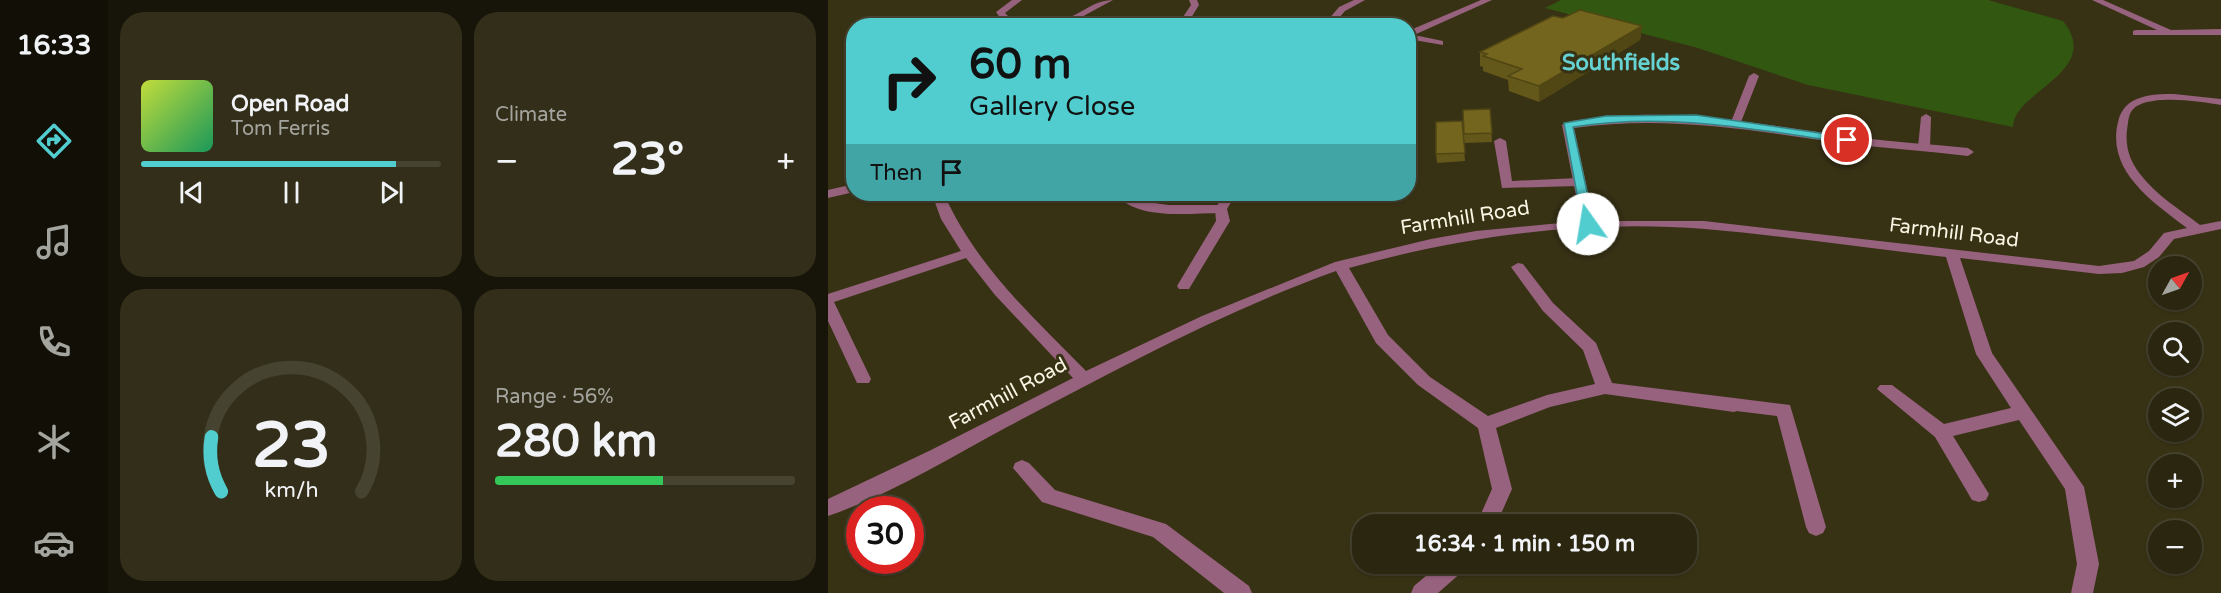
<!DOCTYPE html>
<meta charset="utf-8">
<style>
body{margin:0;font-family:"Varela Round",sans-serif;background:#322e19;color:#f1f3f6;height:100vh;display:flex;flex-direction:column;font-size:22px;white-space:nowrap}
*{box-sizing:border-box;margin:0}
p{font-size:20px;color:#a5a59f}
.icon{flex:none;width:33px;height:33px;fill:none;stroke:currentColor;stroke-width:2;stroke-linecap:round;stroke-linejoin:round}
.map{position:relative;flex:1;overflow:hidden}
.drawer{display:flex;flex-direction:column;gap:12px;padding:12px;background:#171509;width:720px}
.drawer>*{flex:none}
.banner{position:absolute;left:18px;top:18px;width:570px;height:183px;border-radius:24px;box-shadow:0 2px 4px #0004,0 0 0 2px #464330;background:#52cdcf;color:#111;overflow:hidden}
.needle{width:39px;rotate:50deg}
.tools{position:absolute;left:1320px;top:256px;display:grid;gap:12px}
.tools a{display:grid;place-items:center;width:54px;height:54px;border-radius:50%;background:#2a2610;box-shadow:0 2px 4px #0004,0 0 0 2px #464330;font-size:30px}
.speed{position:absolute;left:18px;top:496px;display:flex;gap:12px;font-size:30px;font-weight:700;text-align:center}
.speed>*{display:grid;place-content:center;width:78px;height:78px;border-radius:50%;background:#2a2610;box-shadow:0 2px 4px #0004,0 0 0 2px #464330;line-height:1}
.speed .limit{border:9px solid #d22;background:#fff;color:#111}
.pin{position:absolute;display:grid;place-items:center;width:51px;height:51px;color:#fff;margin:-26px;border:3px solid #fff;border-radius:50%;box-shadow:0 2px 6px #0007}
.me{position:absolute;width:66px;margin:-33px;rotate:347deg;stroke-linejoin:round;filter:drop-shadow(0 0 4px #0008)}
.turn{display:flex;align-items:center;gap:21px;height:126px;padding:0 24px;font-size:27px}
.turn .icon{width:78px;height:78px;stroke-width:2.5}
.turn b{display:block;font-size:42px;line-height:51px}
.then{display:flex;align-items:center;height:57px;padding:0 24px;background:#0003;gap:12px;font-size:22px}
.big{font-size:45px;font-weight:700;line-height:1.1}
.drawer .widget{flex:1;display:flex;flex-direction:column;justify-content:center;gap:9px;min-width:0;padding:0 21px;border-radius:24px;background:#322e19}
.drawer .dial{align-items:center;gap:0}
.dial svg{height:156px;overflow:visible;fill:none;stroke:#464330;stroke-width:7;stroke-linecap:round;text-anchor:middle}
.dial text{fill:#f1f3f6;stroke:none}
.song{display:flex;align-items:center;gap:18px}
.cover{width:72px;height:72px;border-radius:9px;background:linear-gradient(135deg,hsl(70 70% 55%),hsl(150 70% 35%))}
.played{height:6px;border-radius:3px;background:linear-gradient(90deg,#52cdcf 85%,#464330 85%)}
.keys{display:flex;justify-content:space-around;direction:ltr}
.heat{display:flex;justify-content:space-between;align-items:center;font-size:33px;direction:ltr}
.charge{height:9px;border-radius:4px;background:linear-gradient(90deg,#34c759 56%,#464330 0)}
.drawer .tiles{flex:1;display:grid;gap:12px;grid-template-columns:repeat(2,1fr)}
.trip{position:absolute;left:524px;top:514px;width:345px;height:60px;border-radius:24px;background:#2a2610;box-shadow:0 2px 4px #0004,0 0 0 2px #464330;font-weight:700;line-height:60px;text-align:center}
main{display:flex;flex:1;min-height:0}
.tab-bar{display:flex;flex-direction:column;width:108px;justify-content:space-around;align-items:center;background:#110f06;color:#a5a59f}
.tab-bar .icon{width:42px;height:42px}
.tab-bar .active{color:#52cdcf}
.tab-bar b{font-size:27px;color:#f1f3f6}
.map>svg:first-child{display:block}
.green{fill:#315711}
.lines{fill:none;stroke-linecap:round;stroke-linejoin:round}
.service{fill:#97627d;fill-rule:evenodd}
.minor{fill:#97627d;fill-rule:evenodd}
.wall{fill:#635719}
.shaded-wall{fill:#504714}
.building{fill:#73651d;stroke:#504714;stroke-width:1.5}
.route{fill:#52cdcf;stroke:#358587;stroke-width:1.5}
.labels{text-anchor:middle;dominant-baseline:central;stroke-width:6;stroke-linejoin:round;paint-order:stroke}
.street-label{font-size:20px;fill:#f9f6e4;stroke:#383215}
.far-district-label{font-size:22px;font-weight:bold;fill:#65d2d3;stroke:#383215}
</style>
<main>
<nav class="tab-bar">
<b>16:33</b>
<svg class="icon active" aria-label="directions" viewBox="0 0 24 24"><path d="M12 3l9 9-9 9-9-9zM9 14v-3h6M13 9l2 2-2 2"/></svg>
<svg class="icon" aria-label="music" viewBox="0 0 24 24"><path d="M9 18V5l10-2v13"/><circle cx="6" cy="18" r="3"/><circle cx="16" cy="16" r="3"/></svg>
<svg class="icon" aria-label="phone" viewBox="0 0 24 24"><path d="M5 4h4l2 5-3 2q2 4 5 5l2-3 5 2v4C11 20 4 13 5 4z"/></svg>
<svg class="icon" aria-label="climate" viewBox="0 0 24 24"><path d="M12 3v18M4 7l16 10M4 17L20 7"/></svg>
<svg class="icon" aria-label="car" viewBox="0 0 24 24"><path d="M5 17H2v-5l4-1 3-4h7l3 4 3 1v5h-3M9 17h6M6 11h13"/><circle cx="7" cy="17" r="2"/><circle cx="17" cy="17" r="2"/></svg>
</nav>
<section class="drawer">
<div class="tiles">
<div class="widget">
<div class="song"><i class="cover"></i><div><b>Open Road</b><p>Tom Ferris</p></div></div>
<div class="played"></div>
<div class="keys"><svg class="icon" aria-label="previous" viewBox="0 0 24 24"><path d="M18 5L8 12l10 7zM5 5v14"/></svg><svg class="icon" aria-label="pause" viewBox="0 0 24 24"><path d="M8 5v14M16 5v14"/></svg><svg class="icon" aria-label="next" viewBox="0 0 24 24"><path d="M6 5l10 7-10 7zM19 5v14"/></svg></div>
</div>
<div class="widget"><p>Climate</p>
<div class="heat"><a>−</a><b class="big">23°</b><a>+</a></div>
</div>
<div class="widget dial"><svg viewBox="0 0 100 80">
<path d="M14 69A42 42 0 1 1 86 69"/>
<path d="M14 69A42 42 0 0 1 9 41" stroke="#52cdcf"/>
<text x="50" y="56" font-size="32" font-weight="700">23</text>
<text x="50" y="72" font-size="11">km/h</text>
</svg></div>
<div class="widget"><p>Range · 56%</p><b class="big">280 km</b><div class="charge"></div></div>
</div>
</section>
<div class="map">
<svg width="1393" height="593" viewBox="0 0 1393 593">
<rect width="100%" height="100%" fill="#383215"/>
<!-- green -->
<path class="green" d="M 733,0 L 1160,0 L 1235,21 C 1276,72 1185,91 1185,127 L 980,85 L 870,48 L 717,8 Z"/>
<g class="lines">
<!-- service -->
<path class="service" d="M 183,20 L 186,21 L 186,25 L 172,26 Z
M 926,73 L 931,76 L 913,122 L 904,124 L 903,122 L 921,76 Z
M 1098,114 L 1103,117 L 1102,147 L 1096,150 L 1090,147 L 1093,117 Z
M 672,138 L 678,141 L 684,181 L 750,178 L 756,182 L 750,186 L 674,188 L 666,141 Z
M 396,194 L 408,194 L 399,209 L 402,221 L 361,289 L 351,289 L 349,286 L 388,221 L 387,209 Z
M 906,398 L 962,405 L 998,527 L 995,533 L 988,536 L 981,533 L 978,527 L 949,416 L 900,410 L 897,405 L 900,400 Z"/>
<!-- minor -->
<path class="minor" d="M 184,0 L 194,0 L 177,13 C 187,25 217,25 232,21 C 251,16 265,0 285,0 L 237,26 L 188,26 L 173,19 L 168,12 Z
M 361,0 L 369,0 L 371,5 L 358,26 L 349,26 L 363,5 Z
M 526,0 L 537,0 L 517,11 L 504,26 L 495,26 L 511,7 Z
M 653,0 L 664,0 L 586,35 L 615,41 L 615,45 L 580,39 L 580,31 Z
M 1264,0 L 1275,0 L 1343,30 L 1393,29 L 1393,35 L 1305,35 L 1305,31 L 1308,30 L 1329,30 Z
M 1346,94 L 1393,99 L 1393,105 C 1374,102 1315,92 1303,112 C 1300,117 1300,125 1299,130 C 1297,147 1302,161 1312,174 C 1328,195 1351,209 1372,225 L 1393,221 L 1393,229 L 1346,239 L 1331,257 L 1316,267 L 1294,273 L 1271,274 L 1132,258 L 1164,353 L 1256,487 L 1271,564 L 1265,593 L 1243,593 L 1249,564 L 1237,489 L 1191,420 L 1125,436 L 1161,494 L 1158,500 L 1151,502 L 1144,500 L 1107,437 L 1049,389 L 1052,385 L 1064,385 L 1116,424 L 1183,408 L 1148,354 L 1118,257 C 1038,248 957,236 877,229 C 758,219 635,236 521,268 L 560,335 L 602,377 L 660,416 L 719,395 L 767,384 L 755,350 L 715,311 L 683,267 L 690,263 L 695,264 L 725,303 L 768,343 L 784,383 L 906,398 L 912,400 L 915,405 L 912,410 L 906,412 L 777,394 L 722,407 L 668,428 L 684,489 L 668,525 L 648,525 L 664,489 L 650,428 L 590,385 L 548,343 L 508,271 C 394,312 286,371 179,427 C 122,458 61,495 0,516 L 0,499 L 103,450 L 245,378 L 167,295 L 138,258 L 6,302 L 43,379 L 41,383 L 29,383 L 0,321 L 0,294 L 133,251 L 113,219 L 104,194 L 116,194 C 149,267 202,314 258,371 L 374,316 L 507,262 L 603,239 L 648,231 L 753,221 L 734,125 C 742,119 756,120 765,118 C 853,107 939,126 1026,137 C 1064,142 1102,144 1140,148 L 1146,152 L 1140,156 C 1098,151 1055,148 1013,143 C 922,130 839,115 746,128 L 766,221 L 876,221 L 1271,266 L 1306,261 L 1321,251 L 1336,233 L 1359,228 C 1325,202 1278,171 1290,122 C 1296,95 1323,94 1346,94 Z
M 26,184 L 26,192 L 0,198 L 0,190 Z
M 287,194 L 301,194 L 319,202 L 341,205 L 393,205 L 399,209 L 393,213 C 361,213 311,221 287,194 Z
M 194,460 L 201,463 L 227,490 L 338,524 L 421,586 L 424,593 L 396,593 L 325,537 L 214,502 L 185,468 L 187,463 Z
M 612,564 L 639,564 L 635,571 L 610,593 L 583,593 L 586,586 Z"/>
</g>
<!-- wall -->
<path class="wall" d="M 814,26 L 812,40 L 711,102 L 681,91 L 680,80 L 655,71 L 655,67 L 652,66 L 652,52 Z
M 662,109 L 664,142 L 636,143 L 635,110 Z
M 634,121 L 637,161 L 609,163 L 608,154 Z"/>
<!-- shaded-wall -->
<path class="shaded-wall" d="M 814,26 L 812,40 L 711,102 L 711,86 Z"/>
<!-- building -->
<path class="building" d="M 752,10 L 814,26 L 711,86 L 680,76 L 694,69 L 655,56 L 659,54 L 652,52 L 725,16 L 735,18 Z
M 662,109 L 664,133 L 636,134 L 635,110 Z
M 634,121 L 637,153 L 608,154 L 608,122 Z"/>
<!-- route -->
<path class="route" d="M 868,115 L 1019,137 L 1024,140 L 1019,143 C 926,129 839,112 745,127 L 766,224 L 755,227 L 736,123 L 778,116 Z"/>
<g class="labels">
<!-- street labels -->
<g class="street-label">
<text transform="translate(637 218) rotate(-9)">Farmhill Road</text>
<text transform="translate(1126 233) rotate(7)">Farmhill Road</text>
<text transform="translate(180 394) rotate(-28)">Farmhill Road</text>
</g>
<!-- far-district labels -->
<g class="far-district-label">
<text x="793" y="63">Southfields</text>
</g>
</g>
</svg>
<div class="tools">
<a><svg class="needle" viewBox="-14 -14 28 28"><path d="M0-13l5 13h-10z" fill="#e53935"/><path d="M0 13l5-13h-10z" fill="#a5a59f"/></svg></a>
<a><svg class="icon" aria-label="search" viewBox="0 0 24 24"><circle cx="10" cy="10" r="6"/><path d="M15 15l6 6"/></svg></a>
<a><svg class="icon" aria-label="layers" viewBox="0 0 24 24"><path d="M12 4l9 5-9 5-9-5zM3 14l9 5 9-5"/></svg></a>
<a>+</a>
<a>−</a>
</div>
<div class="speed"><div class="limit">30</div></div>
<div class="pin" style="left:1019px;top:140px;background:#d93025"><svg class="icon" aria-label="arrive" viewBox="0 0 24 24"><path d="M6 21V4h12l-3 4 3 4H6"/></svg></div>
<svg class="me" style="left:760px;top:224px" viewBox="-20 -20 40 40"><circle r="19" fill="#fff"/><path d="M0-13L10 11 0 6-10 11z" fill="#52cdcf"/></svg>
<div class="trip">16:34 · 1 min · 150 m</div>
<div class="banner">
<div class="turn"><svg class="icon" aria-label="right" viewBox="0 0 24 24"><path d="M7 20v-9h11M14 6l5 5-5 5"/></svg><div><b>60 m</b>Gallery Close</div></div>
<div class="then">Then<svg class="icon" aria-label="arrive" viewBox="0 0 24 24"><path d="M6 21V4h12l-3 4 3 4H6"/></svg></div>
</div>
</div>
</main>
